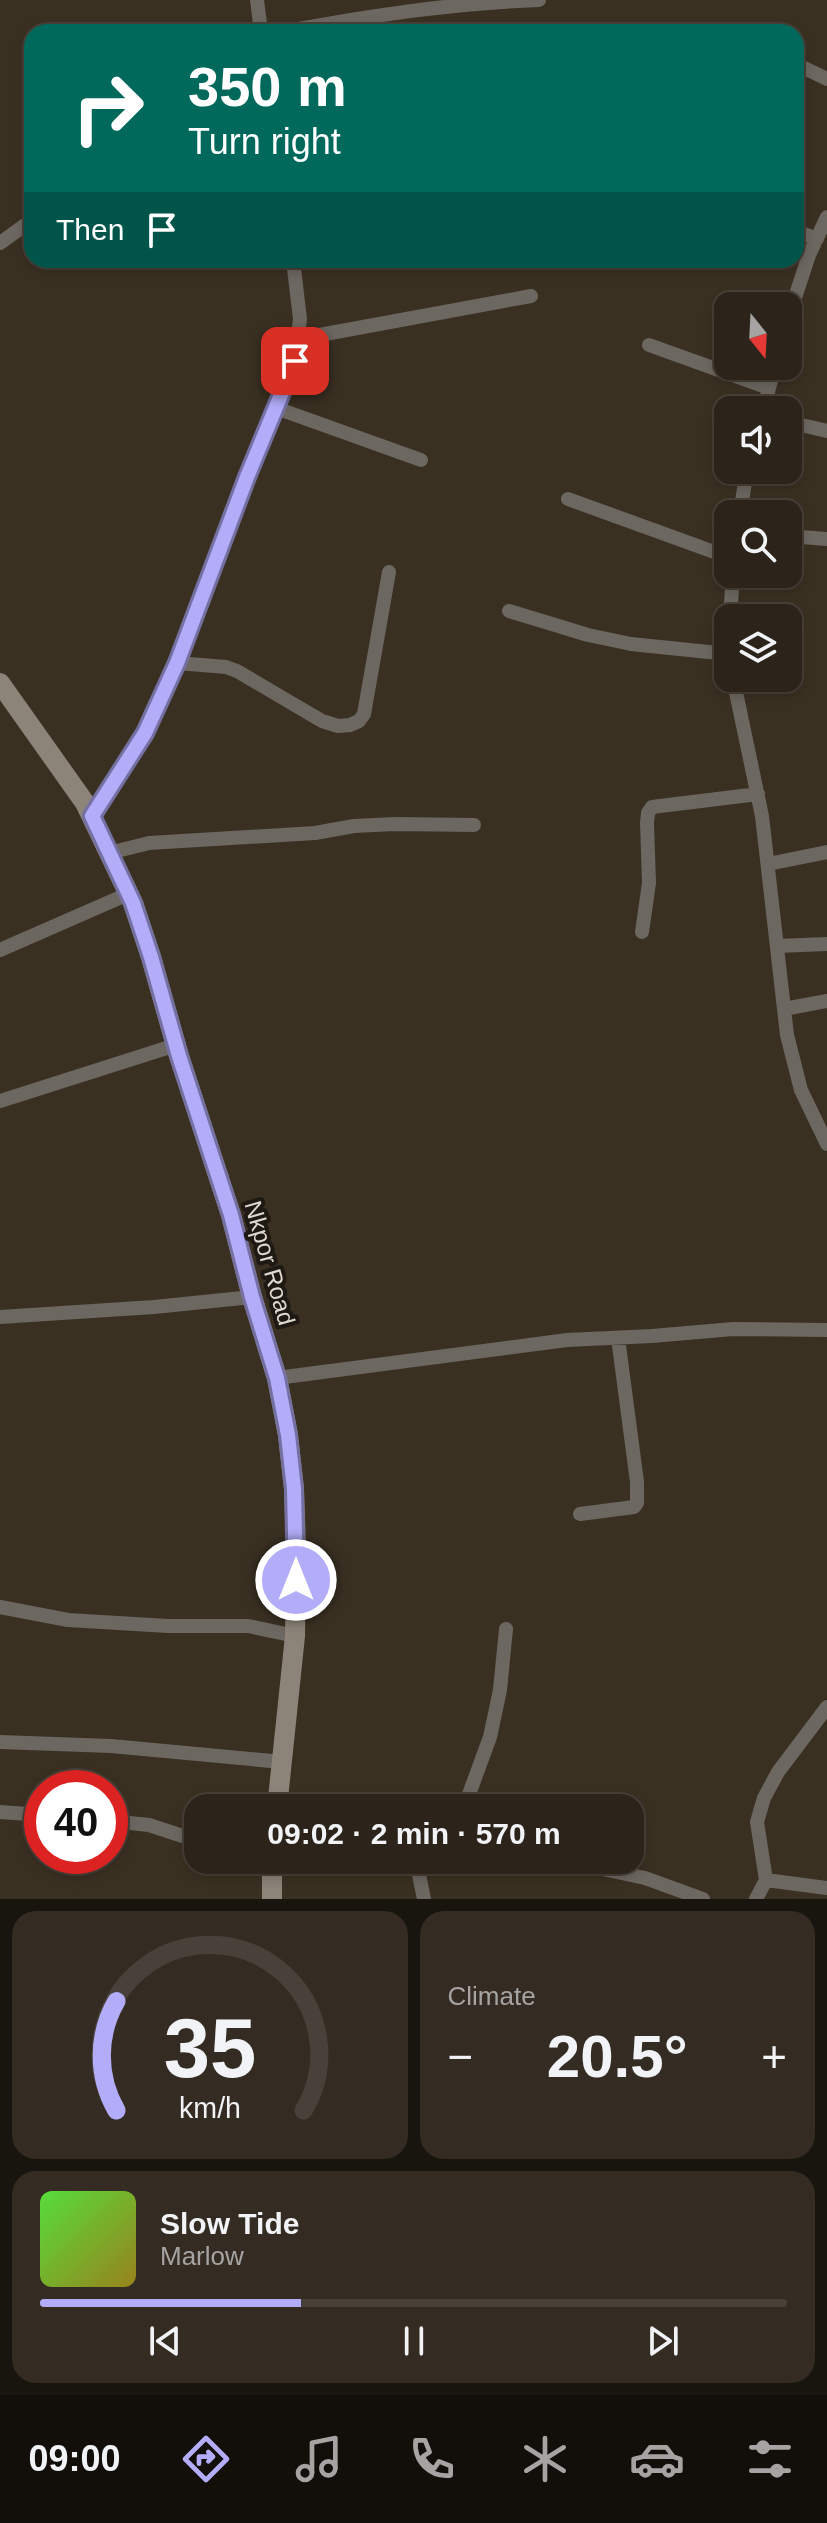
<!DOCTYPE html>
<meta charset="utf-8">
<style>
body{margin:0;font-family:Helvetica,sans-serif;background:#342c23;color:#f1f3f6;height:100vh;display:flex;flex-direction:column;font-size:30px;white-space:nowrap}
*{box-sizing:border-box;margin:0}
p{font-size:26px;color:#a6a4a2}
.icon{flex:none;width:44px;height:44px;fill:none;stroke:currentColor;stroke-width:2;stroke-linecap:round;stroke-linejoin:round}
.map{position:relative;height:1899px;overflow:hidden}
.side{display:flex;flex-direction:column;gap:12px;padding:12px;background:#18140e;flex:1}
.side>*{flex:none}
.top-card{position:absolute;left:24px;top:24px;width:780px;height:244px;border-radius:24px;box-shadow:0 4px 12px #0003,0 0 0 2px #484139;background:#00695c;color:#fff;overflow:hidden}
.needle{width:52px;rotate:162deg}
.tools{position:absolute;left:714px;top:292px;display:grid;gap:16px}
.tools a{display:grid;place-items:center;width:88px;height:88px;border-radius:16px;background:#2c241a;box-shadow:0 4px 12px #0003,0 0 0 2px #484139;font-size:40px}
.speed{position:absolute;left:24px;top:1770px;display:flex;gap:16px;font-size:40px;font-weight:700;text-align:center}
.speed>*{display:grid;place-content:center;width:104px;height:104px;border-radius:50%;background:#2c241a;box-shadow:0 4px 12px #0003,0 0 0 2px #484139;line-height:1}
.speed .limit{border:12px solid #d22;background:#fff;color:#111}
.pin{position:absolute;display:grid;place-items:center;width:68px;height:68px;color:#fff;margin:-34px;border-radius:16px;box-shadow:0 4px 12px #0006}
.me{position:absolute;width:88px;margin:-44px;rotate:0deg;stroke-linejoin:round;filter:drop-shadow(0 0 6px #0008)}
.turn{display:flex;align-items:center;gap:28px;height:168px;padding:0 32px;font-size:36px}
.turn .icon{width:104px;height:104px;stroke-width:2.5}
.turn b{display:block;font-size:56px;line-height:68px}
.then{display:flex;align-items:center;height:76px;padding:0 32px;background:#0003;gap:16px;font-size:30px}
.big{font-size:60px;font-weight:700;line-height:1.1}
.side .widget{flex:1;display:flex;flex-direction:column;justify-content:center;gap:12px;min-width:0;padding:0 28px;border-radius:24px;background:#342c23}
.side .dial{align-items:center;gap:0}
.dial svg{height:208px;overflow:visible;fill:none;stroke:#484139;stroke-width:7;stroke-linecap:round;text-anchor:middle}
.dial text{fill:#f1f3f6;stroke:none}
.song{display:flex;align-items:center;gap:24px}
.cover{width:96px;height:96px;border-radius:12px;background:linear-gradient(135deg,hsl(110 70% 55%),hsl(50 70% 35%))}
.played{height:8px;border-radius:4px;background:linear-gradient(90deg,#b3adf9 35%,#484139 35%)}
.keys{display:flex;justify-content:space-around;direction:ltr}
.heat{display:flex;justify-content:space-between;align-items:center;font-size:44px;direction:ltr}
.side .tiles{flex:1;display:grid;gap:12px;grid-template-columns:1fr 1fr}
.widget:last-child{grid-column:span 2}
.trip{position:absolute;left:184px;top:1794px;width:460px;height:80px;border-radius:24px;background:#2c241a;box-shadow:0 4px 12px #0003,0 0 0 2px #484139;font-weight:700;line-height:80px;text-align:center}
.tab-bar{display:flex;height:128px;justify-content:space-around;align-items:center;background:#120e0a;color:#a6a4a2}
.tab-bar .icon{width:56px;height:56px}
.tab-bar .on{color:#b3adf9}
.tab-bar b{font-size:36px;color:#f1f3f6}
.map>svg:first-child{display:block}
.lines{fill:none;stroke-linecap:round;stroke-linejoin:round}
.street{stroke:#6c6760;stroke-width:14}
.secondary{stroke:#8c8479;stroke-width:20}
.route-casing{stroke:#7470a2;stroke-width:20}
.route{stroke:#b3adf9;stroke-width:14}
.labels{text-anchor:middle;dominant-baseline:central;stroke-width:8;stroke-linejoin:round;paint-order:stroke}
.street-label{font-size:24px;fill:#dfd9d0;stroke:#1e1913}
</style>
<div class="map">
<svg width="827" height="1899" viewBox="0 0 827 1899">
<rect width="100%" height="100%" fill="#3a3022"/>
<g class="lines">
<!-- street -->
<path class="street" d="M 257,0 L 261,32
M 282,32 C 368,16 452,3 539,0
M 796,64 L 827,79
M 796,231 L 817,239
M 0,243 L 32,220
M 788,319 L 809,255 L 827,217
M 298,339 L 531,296
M 649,345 L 769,388
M 276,408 L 421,460
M 763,410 L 775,366
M 788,422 L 827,431
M 568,499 L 728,557
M 740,514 L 747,470
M 788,536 L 827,539
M 509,611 L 588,635 L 631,644 L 728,654
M 730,618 L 733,574
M 177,663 L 226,667 L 237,671 L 322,721 L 338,726 L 350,725 L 359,721 L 364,714 L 389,572
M 733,678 L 762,816 L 787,1035 L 801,1090 L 827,1144
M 92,816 L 145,733 L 177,663 L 247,477 L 295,361 L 300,319 L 293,260
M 109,853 L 149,843 L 315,833 L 354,826 L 395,824 L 474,825
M 768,864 L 827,852
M 642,932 L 649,883 L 647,823 L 648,813 L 652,807 L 758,794
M 777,946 L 827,944
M 0,950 L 128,894
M 784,1009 L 827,1001
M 0,1101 L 176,1045
M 0,1317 L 154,1307 L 252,1297
M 277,1378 L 567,1340 L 652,1336 L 733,1329 L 827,1330
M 580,1514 L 634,1507 L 637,1503 L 637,1482 L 618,1338
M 0,1607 L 68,1620 L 168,1626 L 248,1626 L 295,1636
M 0,1742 L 111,1746 L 282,1762
M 464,1808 L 490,1737 L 500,1690 L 506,1629
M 0,1812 L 42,1815
M 110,1821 L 149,1825 L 198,1841
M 416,1860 L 424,1899
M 560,1860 L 645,1878 L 703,1899
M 766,1880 L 827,1888
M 756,1899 L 766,1880 L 757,1822 L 764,1798 L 778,1772 L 827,1707"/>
<!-- secondary -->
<path class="secondary" d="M 0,683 L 85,803 L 133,903 L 151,957 L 179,1056 L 231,1215 L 252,1297 L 277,1378 L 288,1435 L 294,1489 L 296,1549 L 295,1636 L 277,1808
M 272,1899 L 272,1860"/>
</g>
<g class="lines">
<defs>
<path id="route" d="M 295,361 L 247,477 L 177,663 L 145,733 L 92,816 L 133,903 L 151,957 L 179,1056 L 231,1215 L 252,1297 L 277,1378 L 288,1435 L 294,1489 L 296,1580"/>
</defs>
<!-- route casing -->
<use href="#route" class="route-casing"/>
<!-- route -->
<use href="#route" class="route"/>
</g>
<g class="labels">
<!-- street labels -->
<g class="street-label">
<text transform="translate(270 1263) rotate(74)">Nkpor Road</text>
</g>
</g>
</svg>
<div class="tools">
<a><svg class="needle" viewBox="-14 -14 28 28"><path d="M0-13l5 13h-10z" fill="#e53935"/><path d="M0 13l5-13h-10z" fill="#a6a4a2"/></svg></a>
<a><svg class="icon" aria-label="sound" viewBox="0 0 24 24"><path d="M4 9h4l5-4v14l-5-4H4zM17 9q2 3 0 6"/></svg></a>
<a><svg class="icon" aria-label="search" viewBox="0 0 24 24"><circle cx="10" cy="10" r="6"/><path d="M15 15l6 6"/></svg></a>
<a><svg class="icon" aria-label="layers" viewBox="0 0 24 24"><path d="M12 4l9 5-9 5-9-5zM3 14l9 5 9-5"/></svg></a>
</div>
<div class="speed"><div class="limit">40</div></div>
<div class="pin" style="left:295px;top:361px;background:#d93025"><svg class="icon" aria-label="arrive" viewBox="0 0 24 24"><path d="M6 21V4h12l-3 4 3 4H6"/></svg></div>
<svg class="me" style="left:296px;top:1580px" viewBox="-20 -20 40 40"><circle r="17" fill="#b3adf9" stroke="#fff" stroke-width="3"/><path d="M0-11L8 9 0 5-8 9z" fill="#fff"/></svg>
<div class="trip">09:02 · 2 min · 570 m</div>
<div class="top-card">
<div class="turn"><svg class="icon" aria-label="right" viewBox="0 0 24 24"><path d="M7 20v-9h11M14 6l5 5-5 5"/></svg><div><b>350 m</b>Turn right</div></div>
<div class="then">Then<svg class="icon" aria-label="arrive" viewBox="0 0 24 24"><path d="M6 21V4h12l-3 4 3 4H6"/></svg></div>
</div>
</div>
<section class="side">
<div class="tiles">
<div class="widget dial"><svg viewBox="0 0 100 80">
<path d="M14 69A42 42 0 1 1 86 69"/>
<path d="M14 69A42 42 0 0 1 14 27" stroke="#b3adf9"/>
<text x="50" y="56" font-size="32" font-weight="700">35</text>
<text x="50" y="72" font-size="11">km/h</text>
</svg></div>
<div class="widget"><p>Climate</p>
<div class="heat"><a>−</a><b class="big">20.5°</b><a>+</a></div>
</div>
<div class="widget">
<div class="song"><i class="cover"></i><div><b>Slow Tide</b><p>Marlow</p></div></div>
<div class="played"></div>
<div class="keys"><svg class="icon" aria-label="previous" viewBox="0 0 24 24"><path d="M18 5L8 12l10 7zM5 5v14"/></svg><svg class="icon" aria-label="pause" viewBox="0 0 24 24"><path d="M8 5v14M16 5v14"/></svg><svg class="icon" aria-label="next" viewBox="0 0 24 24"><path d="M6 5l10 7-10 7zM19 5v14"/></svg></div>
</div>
</div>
</section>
<nav class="tab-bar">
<b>09:00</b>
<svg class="icon on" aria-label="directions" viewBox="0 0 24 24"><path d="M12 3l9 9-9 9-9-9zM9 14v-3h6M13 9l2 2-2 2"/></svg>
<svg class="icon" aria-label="music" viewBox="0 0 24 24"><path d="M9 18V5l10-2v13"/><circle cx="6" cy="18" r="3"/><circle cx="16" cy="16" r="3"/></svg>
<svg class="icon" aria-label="phone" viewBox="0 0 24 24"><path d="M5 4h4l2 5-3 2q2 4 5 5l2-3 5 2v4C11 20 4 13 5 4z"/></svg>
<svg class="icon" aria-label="climate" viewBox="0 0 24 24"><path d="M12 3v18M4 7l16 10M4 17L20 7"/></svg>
<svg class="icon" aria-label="car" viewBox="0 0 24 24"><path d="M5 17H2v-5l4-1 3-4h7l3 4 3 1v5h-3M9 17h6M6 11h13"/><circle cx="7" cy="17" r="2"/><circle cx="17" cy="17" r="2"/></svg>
<svg class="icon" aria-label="filters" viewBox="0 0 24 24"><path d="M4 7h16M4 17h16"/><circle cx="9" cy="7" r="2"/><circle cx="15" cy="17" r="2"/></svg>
</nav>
